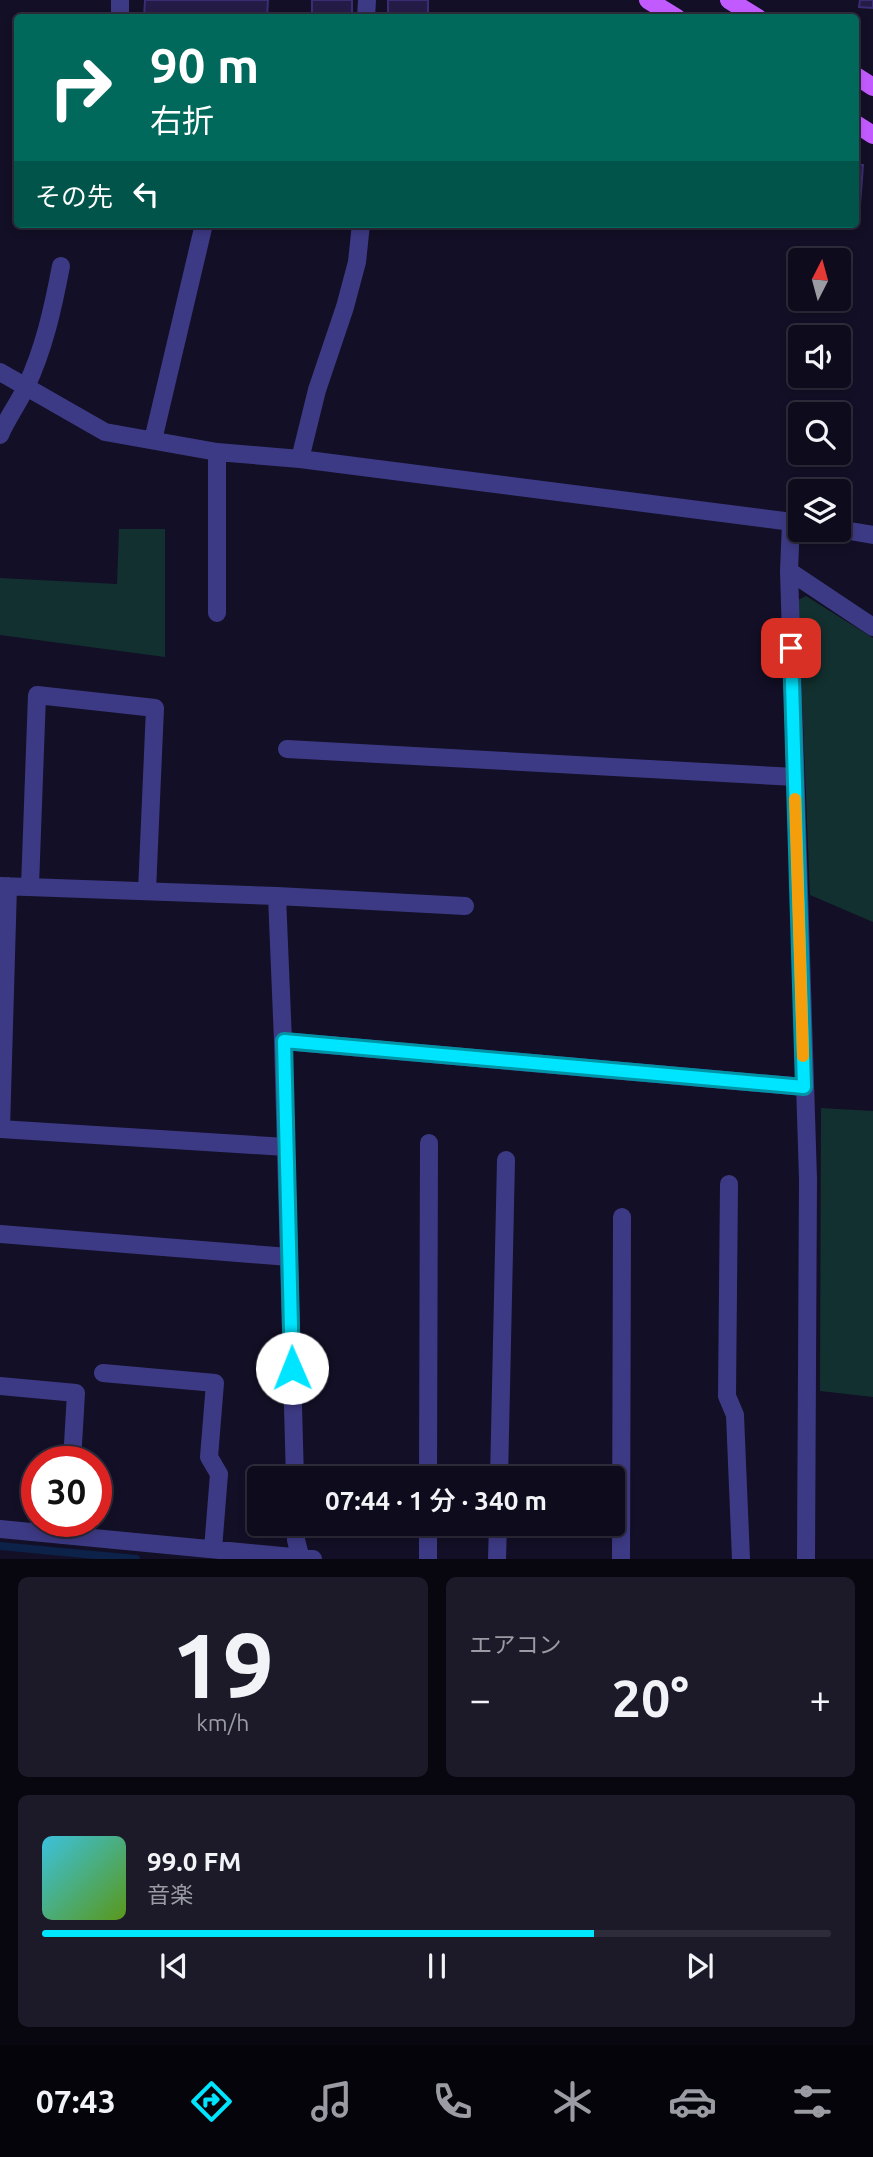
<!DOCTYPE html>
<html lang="ja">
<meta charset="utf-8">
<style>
body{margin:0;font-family:Ubuntu,"Noto Sans JP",sans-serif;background:#1c1929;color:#f1f3f6;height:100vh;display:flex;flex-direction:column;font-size:26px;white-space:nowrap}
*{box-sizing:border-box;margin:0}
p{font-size:23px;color:#9b9ba3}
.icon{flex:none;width:38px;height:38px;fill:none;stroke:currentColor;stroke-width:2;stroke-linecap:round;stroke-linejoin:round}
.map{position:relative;height:1559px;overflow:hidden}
.drawer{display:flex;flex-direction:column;gap:18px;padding:18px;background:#08060f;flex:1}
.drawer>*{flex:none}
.banner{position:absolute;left:14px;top:14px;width:845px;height:214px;border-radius:7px;box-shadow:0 4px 10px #0003,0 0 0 2px #2e2b3b;background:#00695c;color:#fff;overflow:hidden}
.needle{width:46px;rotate:6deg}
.tools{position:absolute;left:788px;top:248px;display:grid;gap:14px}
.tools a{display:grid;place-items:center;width:63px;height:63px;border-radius:7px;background:#0e0b1c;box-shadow:0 4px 10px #0003,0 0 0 2px #2e2b3b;font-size:35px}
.speed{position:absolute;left:21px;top:1446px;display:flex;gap:14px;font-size:35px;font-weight:700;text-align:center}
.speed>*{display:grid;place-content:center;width:91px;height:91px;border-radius:50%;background:#0e0b1c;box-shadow:0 4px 10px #0003,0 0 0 2px #2e2b3b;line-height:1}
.speed .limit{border:10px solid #d22;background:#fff;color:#111}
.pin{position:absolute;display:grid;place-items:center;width:60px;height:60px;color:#fff;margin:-30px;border-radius:14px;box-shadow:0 4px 10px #0006}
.me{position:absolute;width:77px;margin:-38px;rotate:359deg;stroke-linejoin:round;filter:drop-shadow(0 0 5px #0008)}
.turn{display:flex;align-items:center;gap:24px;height:147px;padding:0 21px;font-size:32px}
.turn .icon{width:91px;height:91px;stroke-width:2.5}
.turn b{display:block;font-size:49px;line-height:60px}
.then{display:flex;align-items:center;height:66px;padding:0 21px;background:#0003;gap:14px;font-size:26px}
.big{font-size:52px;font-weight:600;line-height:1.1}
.drawer .widget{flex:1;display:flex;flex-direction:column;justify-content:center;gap:10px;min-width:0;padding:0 24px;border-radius:10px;background:#1c1929}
.drawer .dial{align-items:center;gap:0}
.dial b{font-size:91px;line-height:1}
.song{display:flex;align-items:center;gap:21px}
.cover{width:84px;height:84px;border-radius:10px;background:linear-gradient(135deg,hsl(190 70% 55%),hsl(90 70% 35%))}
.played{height:7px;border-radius:4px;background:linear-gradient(90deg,#00e5ff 70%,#2e2b3b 70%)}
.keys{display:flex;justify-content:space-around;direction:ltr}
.heat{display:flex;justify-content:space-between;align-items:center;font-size:38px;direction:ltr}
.drawer .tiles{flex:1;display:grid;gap:18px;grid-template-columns:1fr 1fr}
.widget:last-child{grid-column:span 2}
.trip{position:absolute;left:247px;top:1466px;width:378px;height:70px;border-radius:7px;background:#0e0b1c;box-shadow:0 4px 10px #0003,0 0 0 2px #2e2b3b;font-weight:600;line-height:70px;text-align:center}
.tab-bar{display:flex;height:112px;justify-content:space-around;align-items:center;background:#06040b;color:#9b9ba3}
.tab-bar .icon{width:49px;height:49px}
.tab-bar .on{color:#00e5ff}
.tab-bar b{font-size:32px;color:#f1f3f6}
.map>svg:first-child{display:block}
.green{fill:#12302f}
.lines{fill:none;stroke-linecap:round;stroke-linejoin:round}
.stream{stroke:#0c2248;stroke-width:8}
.building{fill:#241b47;stroke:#3b2d73;stroke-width:2}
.minor{stroke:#3d3a85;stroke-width:18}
.major{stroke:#c25bff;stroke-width:18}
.route-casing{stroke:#0095a6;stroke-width:18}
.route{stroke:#00e5ff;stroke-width:12}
.slow{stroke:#f59e0b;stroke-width:12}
</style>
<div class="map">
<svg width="873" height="1559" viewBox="0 0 873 1559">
<rect width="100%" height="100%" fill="#130f26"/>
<!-- green -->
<path class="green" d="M 119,529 L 165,529 L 165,657 L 0,635 L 0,578 L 117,584 Z
M 806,596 L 873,638 L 873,922 L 810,895 L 798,600 Z
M 821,1108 L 873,1111 L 873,1397 L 820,1391 Z"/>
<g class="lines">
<!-- stream -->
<path class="stream" d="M 0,1546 L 136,1559"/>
</g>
<!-- building -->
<path class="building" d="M 145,0 L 268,0 L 267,18 L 144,18 Z
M 312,0 L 352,0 L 352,18 L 312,18 Z
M 388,0 L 428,0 L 428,18 L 388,18 Z
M 860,0 L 873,0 L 873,8 L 859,7 Z
M 856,165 L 863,165 L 860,205 L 856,205 Z"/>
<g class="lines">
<!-- minor -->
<path class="minor" d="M 120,0 L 120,18
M 366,18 L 367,0
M 0,372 L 105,432 L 217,452 L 300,459 L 800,523
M 0,435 C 7,418 18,404 26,387 C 44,349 53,308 61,266
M 153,440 L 204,224
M 300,459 L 317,390 L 345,307 L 357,262 L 361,224
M 791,522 L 789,571 L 808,1179 L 806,1559
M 838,529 L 873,535
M 789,571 L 873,627
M 217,613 L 217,452
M 287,749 L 795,777
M 0,886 L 277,896 L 283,1041 L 295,1479
M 30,886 L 37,695 L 155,708 L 147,891
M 277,896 L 465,906
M 283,1041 L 804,1087
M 0,1129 L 286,1147
M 1,1129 L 8,886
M 729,1184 L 727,1396 L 735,1415 L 741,1559
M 0,1234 L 289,1257
M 103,1373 L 215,1383 L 209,1457 L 219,1474 L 213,1549
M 0,1386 L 76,1393 L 72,1461
M 428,1479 L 429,1143
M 499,1479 L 506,1160
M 296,1524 L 296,1540 L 301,1559
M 0,1529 L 313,1559
M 428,1559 L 428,1524
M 497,1559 L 498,1524
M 621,1559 L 622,1217"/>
<!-- major -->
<path class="major" d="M 648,0 L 677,18
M 729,0 L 758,18
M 856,76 L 873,87
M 856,124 L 873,135"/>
</g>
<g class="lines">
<defs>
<path id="route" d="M 292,1368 L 284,1041 L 804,1087 L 791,648"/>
</defs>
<!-- route casing -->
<use href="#route" class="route-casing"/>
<!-- route -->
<use href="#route" class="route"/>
<!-- slow -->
<path class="slow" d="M 795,799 L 803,1056"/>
</g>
</svg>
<div class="tools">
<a><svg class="needle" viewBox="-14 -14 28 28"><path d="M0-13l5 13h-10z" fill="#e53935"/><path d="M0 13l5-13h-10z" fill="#9b9ba3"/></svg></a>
<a><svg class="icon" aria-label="sound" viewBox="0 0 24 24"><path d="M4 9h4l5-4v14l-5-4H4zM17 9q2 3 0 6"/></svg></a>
<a><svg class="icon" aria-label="search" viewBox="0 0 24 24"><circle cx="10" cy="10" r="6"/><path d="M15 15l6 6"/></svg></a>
<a><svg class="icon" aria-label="layers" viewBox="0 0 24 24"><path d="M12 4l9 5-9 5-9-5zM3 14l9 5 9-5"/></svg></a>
</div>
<div class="speed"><div class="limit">30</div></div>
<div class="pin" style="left:791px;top:648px;background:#d93025"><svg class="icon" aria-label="arrive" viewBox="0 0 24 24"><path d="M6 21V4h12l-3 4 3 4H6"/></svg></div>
<svg class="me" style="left:292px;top:1368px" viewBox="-20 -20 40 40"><circle r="19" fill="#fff"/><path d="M0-13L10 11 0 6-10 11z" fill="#00e5ff"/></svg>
<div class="trip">07:44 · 1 分 · 340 m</div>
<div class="banner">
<div class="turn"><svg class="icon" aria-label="right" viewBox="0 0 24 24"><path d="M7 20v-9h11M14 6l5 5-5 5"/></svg><div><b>90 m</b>右折</div></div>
<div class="then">その先<svg class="icon" aria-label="left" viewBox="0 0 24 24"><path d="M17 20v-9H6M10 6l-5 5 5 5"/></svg></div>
</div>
</div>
<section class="drawer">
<div class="tiles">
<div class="widget dial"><b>19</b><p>km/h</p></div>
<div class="widget"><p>エアコン</p>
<div class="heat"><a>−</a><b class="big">20°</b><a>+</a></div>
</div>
<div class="widget">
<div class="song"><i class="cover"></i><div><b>99.0 FM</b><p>音楽</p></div></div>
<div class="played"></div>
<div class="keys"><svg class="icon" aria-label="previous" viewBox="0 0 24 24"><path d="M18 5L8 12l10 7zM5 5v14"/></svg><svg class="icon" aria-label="pause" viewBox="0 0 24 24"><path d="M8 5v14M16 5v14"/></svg><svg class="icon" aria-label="next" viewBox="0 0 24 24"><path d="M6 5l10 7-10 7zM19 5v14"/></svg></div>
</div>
</div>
</section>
<nav class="tab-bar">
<b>07:43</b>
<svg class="icon on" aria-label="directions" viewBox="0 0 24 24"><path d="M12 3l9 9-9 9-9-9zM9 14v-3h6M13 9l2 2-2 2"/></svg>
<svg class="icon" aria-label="music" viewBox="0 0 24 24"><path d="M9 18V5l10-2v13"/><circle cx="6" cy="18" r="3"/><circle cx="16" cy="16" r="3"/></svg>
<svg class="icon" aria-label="phone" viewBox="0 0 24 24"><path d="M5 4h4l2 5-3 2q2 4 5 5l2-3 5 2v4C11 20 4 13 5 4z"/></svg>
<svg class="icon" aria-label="climate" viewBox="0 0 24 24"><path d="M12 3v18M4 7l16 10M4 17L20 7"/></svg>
<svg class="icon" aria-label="car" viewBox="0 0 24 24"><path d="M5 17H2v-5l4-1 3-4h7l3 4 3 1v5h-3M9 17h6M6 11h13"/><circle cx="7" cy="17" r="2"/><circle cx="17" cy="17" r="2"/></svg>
<svg class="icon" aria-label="filters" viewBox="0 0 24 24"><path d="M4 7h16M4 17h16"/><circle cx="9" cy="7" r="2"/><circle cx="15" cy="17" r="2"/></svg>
</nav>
